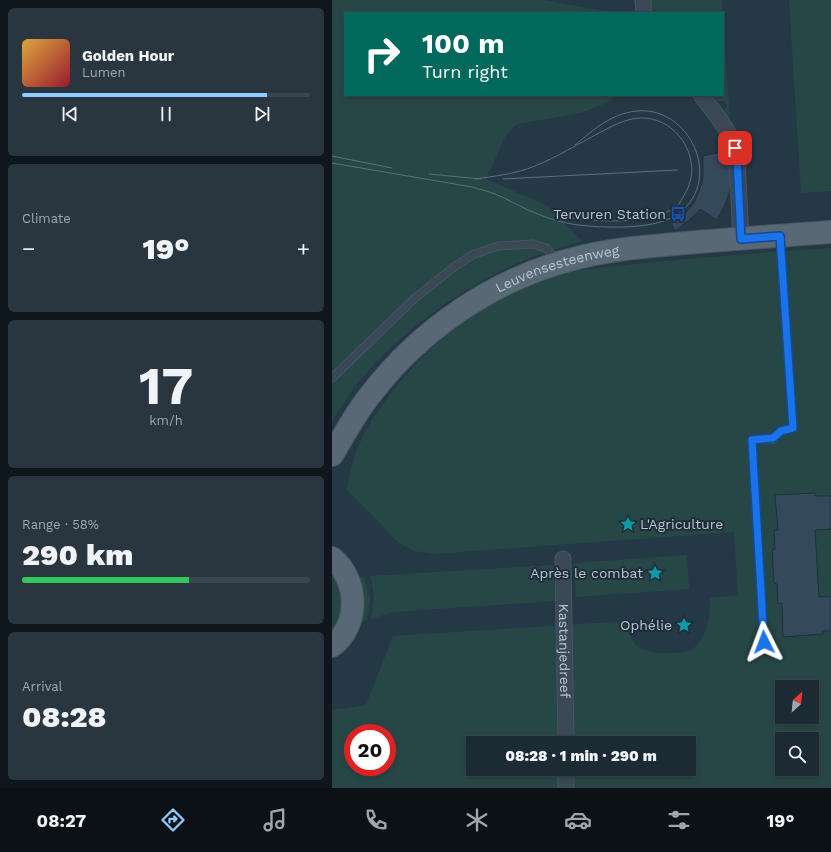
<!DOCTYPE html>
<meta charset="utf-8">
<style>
body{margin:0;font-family:"Work Sans",sans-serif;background:#293640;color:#f1f3f6;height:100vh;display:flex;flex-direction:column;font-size:15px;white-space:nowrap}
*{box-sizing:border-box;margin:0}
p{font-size:13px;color:#a0a7ac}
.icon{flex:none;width:22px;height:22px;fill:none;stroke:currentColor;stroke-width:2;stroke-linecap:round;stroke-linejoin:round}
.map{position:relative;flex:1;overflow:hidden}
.details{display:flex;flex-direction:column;gap:8px;padding:8px;background:#0f171d;width:332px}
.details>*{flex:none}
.hud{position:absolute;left:12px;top:12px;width:380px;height:84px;border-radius:0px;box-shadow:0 2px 6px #0003,0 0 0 1px #3a464f;background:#00695c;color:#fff;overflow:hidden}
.needle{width:26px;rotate:27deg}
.controls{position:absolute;left:443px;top:680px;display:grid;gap:8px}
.controls a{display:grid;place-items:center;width:44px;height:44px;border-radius:0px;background:#1c2a34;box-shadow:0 2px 6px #0003,0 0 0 1px #3a464f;font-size:20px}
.speed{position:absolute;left:12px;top:724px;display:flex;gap:8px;font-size:20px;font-weight:700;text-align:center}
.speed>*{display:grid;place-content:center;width:52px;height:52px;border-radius:50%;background:#1c2a34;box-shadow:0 2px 6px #0003,0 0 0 1px #3a464f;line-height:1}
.speed .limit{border:6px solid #d22;background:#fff;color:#111}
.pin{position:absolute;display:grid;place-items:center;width:34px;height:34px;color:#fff;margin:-17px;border-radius:8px;box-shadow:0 2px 6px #0006}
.me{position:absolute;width:44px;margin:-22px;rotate:357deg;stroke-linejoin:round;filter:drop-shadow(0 0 3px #0008)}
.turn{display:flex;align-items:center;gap:14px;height:84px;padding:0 12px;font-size:18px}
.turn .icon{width:52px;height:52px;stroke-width:2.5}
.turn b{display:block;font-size:28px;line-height:34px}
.big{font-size:30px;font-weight:800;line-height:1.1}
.details .card{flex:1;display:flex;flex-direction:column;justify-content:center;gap:6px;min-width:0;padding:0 14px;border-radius:6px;background:#293640}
.details .dial{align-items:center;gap:0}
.dial b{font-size:52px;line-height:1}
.song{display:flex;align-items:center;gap:12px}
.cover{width:48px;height:48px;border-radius:6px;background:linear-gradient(135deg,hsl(40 70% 55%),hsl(350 70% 35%))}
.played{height:4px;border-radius:2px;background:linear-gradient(90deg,#8ccaff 85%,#3a464f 85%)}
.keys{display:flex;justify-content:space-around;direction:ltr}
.heat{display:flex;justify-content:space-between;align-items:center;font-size:22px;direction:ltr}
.charge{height:6px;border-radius:3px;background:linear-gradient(90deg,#34c759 58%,#3a464f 0)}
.trip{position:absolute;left:134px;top:736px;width:230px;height:40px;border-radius:0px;background:#1c2a34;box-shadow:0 2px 6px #0003,0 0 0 1px #3a464f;font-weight:800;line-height:40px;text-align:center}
.tabs{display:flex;height:64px;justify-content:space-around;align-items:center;background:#0b1115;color:#a0a7ac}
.tabs .icon{width:28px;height:28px}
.tabs .current{color:#8ccaff}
.tabs b{font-size:18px;color:#f1f3f6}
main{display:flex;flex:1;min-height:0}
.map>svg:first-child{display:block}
.green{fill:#274746;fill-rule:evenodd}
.building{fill:#344a5b;stroke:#20303d}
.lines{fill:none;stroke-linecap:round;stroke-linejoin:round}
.lane-casing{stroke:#475562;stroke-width:9}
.street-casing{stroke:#475562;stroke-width:17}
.primary-casing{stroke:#475562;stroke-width:24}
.lane{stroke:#3a4955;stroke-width:7}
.street{stroke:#3a4955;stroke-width:15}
.primary{stroke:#586975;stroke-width:22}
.tram{stroke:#5c6e7d;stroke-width:1}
.route-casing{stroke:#114b97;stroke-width:10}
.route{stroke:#1a73e8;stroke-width:7}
.labels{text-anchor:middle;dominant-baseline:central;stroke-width:4;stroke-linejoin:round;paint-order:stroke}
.poi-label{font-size:14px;fill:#b8c4cf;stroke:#1e2e3b;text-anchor:end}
.street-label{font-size:14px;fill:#b8c4cf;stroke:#1e2e3b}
</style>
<main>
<section class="details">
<div class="card">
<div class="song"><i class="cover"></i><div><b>Golden Hour</b><p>Lumen</p></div></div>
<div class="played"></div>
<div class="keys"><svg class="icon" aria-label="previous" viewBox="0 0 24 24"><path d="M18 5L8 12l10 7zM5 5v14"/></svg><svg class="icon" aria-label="pause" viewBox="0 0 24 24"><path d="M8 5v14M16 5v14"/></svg><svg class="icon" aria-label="next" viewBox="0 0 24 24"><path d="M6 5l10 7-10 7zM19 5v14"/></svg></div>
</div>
<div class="card"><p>Climate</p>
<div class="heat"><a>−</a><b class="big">19°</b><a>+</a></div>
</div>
<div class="card dial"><b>17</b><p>km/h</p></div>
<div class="card"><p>Range · 58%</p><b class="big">290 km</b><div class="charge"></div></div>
<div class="card"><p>Arrival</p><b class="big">08:28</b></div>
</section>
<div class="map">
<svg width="499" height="788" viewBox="0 0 499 788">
<rect width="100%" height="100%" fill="#253846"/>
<!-- green -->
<path class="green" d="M 0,0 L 211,0 L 284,13 L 13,13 L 13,95 L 282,95 L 279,101 L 249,113 L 185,124 L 174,135 L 154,179 L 216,206 L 250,241 C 223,249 197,257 173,269 C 104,303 38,355 0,422 Z
M 319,0 L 390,0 L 391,13 L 325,13 L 319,6 Z
M 457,0 L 499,0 L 499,191 L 469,193 Z
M 391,16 L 398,120 L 392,111 L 395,106 L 391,101 L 385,101 L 381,95 L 391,95 Z
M 499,248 L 499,496 L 443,496 L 446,530 L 442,530 L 446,604 L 450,603 L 452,637 L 490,634 L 490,631 L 499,631 L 499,788 L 0,788 L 0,710 L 34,705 L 61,636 L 295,621 C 296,626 296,631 298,636 C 305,653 325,654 340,653 C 346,653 356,652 361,649 C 376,637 378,616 378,598 L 406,595 L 402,532 L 101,554 L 82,551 L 67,543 L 15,490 C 21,445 39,418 67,383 C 109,330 176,285 243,271 C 253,269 263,269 273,267 C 300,264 327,262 354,259 C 402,255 451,251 499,248 ZM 450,687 L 480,687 L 480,717 L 450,717 ZM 21,733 L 55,733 L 55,767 L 21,767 ZM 450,739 L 480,739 L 480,769 L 450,769 ZM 141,743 L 357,743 L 357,769 L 141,769 Z
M 499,529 L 499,596 L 487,597 L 483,530 Z
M 355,555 L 357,589 L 244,597 L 241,563 Z
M 221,565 L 224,601 L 61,612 L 39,619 C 43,601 43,594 38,576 Z
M 0,572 L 9,588 L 10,612 L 6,623 L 0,632 Z
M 32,577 L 38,598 L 35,620 L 25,624 L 24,578 Z"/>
<!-- building -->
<path class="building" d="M 398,150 L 400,179 L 397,194 L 392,207 L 385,220 L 368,209 L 361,217 L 343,231 L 339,223 L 355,211 L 362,203 L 369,186 L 371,177 L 371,156 Z
M 483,493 L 483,496 L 499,496 L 499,529 L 483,530 L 487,597 L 499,596 L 499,631 L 490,631 L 491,634 L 451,637 L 450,603 L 446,604 L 445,584 L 442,583 L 440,550 L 443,549 L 442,530 L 446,530 L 443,495 Z"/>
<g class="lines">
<defs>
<path id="lane" d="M 0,378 L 83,298 L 122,267 L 140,255 L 166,246 L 201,244 L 214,248 L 226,261
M 432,642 L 420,440 L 441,439 L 449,431 L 461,428 L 448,238"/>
<g id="street">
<path d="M 311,0 L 312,13"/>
<path d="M 369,95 C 384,115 401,133 405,158 L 409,239"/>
<path id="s1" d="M 231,559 L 234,743"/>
<path d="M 234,769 L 234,788"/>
</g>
<g id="primary">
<path id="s2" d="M 0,455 C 13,434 24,412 39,394 C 89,329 162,279 241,259 C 274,250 308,247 343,244 C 395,239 447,236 499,232"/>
<path d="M 0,558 C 27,580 28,625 0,646"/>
</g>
</defs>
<!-- lane casing -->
<use href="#lane" class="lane-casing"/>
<!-- street casing -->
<use href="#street" class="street-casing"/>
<!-- primary casing -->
<use href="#primary" class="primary-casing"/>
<!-- lane -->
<use href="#lane" class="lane"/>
<!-- street -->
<use href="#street" class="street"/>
<!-- primary -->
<use href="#primary" class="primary"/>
<!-- tram -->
<path class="tram" d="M 0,156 L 60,168
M 0,163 L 140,187 C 147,189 155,191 163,194 C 176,199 188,207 201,212 C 219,220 238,225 257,226 C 283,228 324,229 346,214 C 395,179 354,96 294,113 C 274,118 259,132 243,145
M 97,174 L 149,179
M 143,179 C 163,176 184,174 203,166 C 225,157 246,144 267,133 C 280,126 293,119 307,118 C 345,116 372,159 354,192 C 351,197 348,204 344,207 C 316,226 260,222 228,216
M 171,179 L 345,170"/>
</g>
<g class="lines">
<defs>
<path id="route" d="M 403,148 L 405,158 L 409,239 L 448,236 L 461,428 L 449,431 L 441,438 L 420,440 L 432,642"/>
</defs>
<!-- route casing -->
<use href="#route" class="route-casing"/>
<!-- route -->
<use href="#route" class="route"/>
</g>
<!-- icons -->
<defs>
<symbol id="bus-bare" viewBox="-9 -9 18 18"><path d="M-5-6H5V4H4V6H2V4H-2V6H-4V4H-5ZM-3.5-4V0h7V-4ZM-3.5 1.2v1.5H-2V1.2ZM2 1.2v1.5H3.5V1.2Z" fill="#1a4fb4" stroke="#1e2e3b" stroke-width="2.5" paint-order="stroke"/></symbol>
<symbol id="sight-bare" viewBox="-9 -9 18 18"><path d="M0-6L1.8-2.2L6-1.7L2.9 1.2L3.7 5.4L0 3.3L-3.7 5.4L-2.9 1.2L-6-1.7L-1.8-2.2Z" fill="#0f9aa8" stroke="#1e2e3b" stroke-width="2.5" paint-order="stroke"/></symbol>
</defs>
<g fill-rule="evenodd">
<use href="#bus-bare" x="335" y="203" width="22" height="22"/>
<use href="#sight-bare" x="285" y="513" width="22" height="22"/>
<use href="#sight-bare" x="312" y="562" width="22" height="22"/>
<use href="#sight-bare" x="341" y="614" width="22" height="22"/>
</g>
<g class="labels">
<!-- poi labels -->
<g class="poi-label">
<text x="334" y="214">Tervuren Station</text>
<text x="308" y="524" text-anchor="start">L'Agriculture</text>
<text x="311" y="573">Après le combat</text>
<text x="340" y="625">Ophélie</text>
</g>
<!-- street labels -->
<g class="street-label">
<text stroke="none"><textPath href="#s2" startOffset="302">Leuvensesteenweg</textPath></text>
<text stroke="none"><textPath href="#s1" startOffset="92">Kastanjedreef</textPath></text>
</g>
</g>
</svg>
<div class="controls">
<a><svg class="needle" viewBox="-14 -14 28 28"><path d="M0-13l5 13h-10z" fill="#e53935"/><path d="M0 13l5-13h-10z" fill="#a0a7ac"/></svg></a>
<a><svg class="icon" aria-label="search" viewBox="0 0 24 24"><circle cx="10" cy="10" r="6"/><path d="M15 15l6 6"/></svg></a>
</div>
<div class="speed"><div class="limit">20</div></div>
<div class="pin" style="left:403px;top:148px;background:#d93025"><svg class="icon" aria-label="arrive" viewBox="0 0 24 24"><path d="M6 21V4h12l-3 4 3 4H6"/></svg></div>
<svg class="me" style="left:432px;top:642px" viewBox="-20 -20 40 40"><path d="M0-17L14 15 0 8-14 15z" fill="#1a73e8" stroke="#fff" stroke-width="4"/></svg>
<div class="trip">08:28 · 1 min · 290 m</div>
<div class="hud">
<div class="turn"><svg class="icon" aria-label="right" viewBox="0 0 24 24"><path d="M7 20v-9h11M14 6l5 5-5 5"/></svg><div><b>100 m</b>Turn right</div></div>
</div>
</div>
</main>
<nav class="tabs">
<b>08:27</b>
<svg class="icon current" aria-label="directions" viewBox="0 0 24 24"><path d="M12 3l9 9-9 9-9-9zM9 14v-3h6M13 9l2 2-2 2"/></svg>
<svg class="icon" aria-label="music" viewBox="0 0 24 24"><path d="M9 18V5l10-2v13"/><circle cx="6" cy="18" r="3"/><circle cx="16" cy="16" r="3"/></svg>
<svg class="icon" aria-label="phone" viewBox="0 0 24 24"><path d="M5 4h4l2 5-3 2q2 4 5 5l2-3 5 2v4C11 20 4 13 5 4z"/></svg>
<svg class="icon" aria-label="climate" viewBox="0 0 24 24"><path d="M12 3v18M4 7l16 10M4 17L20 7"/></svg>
<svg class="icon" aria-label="car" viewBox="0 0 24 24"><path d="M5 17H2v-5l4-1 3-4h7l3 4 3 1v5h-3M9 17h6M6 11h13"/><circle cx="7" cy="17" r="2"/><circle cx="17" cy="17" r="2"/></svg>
<svg class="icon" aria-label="filters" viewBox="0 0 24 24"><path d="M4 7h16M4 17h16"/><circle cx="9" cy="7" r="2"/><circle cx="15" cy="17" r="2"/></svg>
<b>19°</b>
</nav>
